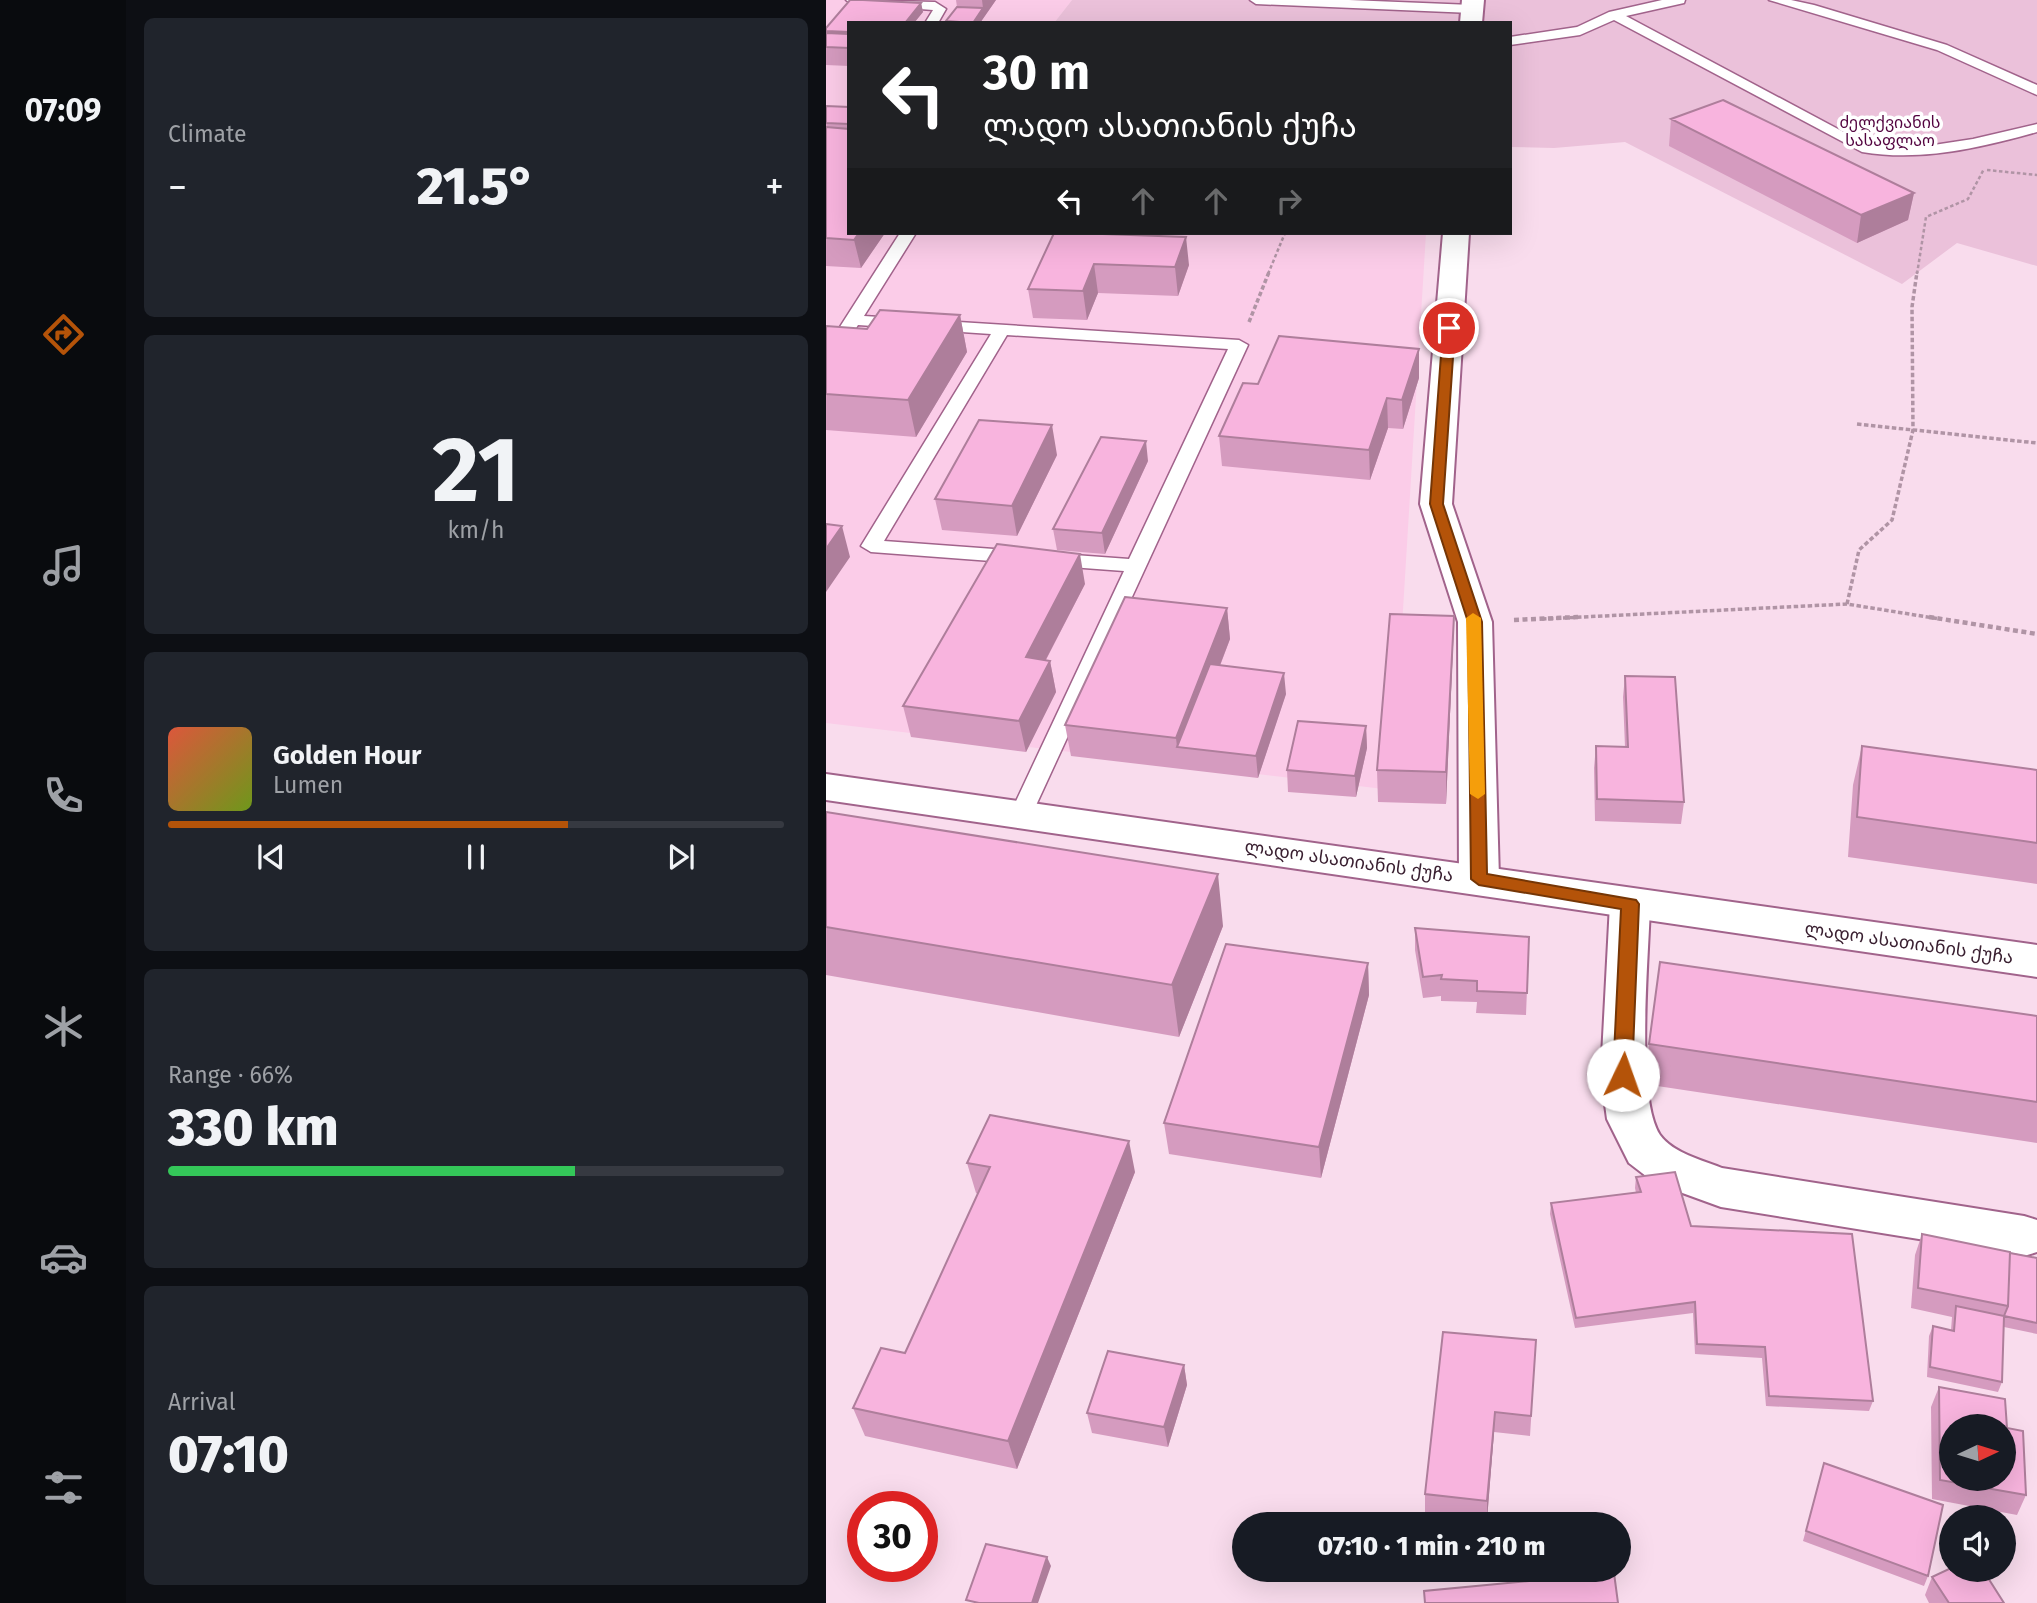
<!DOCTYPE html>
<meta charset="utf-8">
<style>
body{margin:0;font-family:"Fira Sans","Noto Sans Georgian",sans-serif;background:#20242c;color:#f1f3f6;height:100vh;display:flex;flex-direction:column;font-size:26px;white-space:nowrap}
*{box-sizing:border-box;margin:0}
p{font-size:23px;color:#9ea1a6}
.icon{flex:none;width:38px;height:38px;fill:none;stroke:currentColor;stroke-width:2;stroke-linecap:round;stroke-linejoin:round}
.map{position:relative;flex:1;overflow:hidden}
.details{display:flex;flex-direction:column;gap:18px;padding:18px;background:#0d0f14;width:700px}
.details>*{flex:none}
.banner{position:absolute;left:21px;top:21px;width:665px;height:214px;border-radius:0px;box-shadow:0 7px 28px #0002;background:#202124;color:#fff;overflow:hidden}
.needle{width:46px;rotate:86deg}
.controls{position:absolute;left:1113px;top:1414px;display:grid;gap:14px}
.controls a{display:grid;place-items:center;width:77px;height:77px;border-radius:50%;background:#171b24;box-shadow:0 7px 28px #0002;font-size:35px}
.speed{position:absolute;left:21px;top:1491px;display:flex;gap:14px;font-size:35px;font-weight:700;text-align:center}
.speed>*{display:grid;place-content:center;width:91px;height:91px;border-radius:50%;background:#171b24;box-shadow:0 7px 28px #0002;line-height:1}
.speed .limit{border:10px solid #d22;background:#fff;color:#111}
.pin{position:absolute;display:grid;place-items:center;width:60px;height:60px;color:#fff;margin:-30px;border:4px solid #fff;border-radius:50%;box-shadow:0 2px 7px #0007}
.me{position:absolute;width:77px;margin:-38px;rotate:3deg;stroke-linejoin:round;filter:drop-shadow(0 0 5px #0008)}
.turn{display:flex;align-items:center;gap:24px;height:147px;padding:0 21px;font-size:32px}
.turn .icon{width:91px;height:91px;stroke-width:2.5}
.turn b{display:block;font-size:49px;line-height:60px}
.lanes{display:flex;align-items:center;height:66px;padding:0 21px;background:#0003;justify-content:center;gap:35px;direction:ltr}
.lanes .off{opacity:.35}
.big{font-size:52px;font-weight:800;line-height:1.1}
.details .card{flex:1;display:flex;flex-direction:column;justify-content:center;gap:10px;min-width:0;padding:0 24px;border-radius:10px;background:#20242c}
.details .dial{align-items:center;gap:0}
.dial b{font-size:91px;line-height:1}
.song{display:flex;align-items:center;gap:21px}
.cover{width:84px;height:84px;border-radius:10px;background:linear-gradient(135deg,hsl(10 70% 55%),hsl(80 70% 35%))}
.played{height:7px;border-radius:4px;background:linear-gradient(90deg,#b45309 65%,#363941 65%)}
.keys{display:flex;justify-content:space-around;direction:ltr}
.heat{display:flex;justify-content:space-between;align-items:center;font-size:38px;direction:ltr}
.charge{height:10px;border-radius:5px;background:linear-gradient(90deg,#34c759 66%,#363941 0)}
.trip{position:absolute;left:406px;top:1512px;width:399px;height:70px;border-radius:35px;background:#171b24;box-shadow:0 7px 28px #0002;font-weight:800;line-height:70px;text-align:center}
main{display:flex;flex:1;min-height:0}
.menu{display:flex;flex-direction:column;width:126px;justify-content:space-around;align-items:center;background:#090b0e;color:#9ea1a6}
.menu .icon{width:49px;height:49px}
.menu .on{color:#b45309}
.menu b{font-size:32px;color:#f1f3f6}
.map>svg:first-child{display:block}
.built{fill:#fbcce8}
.green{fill:#ebc1da}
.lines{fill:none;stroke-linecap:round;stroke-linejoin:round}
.service-casing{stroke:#a1638b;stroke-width:3}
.minor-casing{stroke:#a1638b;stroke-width:4}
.secondary-casing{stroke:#a1638b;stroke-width:4}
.path-far2{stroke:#b094a5;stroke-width:2.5;stroke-dasharray:3.5 2.5;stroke-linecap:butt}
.path-far1{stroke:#b094a5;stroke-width:3.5;stroke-dasharray:4.5 2.5;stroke-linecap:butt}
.path{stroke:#b094a5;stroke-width:4.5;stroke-dasharray:5 3.5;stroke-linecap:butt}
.service{fill:#fff;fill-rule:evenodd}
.minor{fill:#fff;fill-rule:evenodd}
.secondary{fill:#fff;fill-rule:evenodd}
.wall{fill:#d59bbf}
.shaded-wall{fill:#ae7e9b}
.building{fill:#f8b4de;stroke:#ae7e9b;stroke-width:2;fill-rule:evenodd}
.route{fill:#b45309;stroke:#753606;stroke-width:2}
.slow{fill:#f59e0b}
.labels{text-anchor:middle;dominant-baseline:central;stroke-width:7;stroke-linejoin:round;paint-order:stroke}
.far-park-label{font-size:16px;fill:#52033f;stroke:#fff}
.street-label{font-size:18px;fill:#3a2031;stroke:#fff}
</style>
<main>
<nav class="menu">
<b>07:09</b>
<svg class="icon on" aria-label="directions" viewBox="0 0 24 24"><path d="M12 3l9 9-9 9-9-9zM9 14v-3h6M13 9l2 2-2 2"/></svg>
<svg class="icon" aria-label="music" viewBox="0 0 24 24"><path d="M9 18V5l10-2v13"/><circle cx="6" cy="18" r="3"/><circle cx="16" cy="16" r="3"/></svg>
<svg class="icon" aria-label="phone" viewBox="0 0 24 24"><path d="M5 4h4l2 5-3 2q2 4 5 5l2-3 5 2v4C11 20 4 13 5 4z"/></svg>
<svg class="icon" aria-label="climate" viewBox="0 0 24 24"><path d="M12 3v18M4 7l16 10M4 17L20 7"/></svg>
<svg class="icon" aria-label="car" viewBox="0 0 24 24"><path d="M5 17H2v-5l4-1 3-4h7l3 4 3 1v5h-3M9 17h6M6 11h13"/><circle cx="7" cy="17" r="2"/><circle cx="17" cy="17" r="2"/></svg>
<svg class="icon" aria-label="filters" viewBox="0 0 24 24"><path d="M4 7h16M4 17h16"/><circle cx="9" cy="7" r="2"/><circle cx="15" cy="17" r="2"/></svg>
</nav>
<section class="details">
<div class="card"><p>Climate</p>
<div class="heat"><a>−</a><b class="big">21.5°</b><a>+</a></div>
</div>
<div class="card dial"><b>21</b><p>km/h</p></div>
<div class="card">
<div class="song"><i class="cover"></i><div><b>Golden Hour</b><p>Lumen</p></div></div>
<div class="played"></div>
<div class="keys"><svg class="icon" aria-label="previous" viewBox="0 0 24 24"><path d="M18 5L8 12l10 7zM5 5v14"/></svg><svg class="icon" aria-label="pause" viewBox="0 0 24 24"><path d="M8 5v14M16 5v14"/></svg><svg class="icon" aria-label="next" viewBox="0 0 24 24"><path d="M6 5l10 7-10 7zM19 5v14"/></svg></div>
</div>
<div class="card"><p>Range · 66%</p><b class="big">330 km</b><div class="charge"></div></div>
<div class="card"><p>Arrival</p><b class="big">07:10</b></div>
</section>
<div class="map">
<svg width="1211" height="1603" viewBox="0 0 1211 1603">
<rect width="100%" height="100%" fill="#f9dced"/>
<!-- built -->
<path class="built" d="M 0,0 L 246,0 L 228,23 L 23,23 L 23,233 L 600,233 L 566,790 L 0,723 Z"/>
<!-- green -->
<path class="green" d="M 246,0 L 1211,0 L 1211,266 L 1131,243 L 1076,284 L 799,142 L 728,148 L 684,147 L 684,23 L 228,23 Z"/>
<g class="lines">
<defs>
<path id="service" d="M 20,0 L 109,2 L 120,9 L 112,23 L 99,23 L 107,10 L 26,4 Z
M 424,0 L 523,0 L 646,5 L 652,9 L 646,13 L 430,4 Z
M 836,0 L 859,0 L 858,3 L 800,16 L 1040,144 L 1101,146 L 1147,139 L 1211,124 L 1211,132 C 1154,148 1095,162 1036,152 L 788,20 L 754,35 L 684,45 L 684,37 L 751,27 L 783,12 Z
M 943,0 L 965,0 L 988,5 L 1121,45 L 1211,85 L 1211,95 L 1111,50 Z
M 74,233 L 90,233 L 38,316 L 413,340 L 422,345 L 206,814 L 203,820 L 195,822 L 187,820 L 184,814 L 298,571 L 45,552 L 35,546 L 165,334 L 32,325 L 14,353 L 0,354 L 0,344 L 3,344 ZM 181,335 L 402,349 L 303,559 L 58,541 Z"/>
<path id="minor" d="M 636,0 L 658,0 L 656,23 L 634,23 Z
M 617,233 L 643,233 L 626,504 L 666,622 L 673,879 L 667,889 L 653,894 L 639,889 L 633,879 L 632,622 L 594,504 Z
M 804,889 L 818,893 L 824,904 C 823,954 809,1097 834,1135 C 847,1153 876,1160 896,1168 L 1198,1216 L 1211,1220 L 1211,1252 L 1198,1256 L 895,1207 L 829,1183 L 803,1163 L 781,1119 L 775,1075 L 784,904 L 790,893 Z"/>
<path id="secondary" d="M 0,774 L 1211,945 L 1211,977 L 0,800 Z"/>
</defs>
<!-- service casing -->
<use href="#service" class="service-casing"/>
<!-- minor casing -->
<use href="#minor" class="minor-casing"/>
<!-- secondary casing -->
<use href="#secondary" class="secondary-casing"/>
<!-- path-far2 -->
<path class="path-far2" d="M 1161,170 L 1211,175
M 442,274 L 459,233
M 1091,274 L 1100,217 L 1142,199 L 1158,169"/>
<!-- path-far1 -->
<path class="path-far1" d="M 423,322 L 443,272
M 1031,424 L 1211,443
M 1021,604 L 1033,550 L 1066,520 L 1087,430 L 1086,307 L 1091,272
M 716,619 L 1021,604 L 1114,619"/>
<!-- path -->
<path class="path" d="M 1103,617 L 1211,634
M 688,620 L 752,617"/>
<!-- service -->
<use href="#service" class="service"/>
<!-- minor -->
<use href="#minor" class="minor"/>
<!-- secondary -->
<use href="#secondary" class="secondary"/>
</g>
<!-- wall -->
<path class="wall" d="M 122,0 L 170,0 L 154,23 L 120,23 L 131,7 L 130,0 Z
M 95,3 L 97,12 L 88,23 L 23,23 L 23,66 L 0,65 L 0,28 Z
M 0,106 L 23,107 L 23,233 L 59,233 L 35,268 L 0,266 Z
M 845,119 L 1088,193 L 1082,220 L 1031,243 L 843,146 Z
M 228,233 L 363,265 L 352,296 L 272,293 L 261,320 L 207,318 L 202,289 Z
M 134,315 L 141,352 L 90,437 L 0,430 L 0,326 L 41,329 Z
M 593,349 L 593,378 L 577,429 L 562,428 L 544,480 L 396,466 L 393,436 L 432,384 Z
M 231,455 L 191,536 L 116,530 L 109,499 Z
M 322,461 L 279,554 L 231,550 L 227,529 Z
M 259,584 L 220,660 L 224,661 L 230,692 L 200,752 L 85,737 L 77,706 Z
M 401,608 L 404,639 L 394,666 L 460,694 L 432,778 L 245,756 L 239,725 Z
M 628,616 L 627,647 L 620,804 L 552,802 L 551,770 Z
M 799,676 L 858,802 L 855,824 L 769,821 L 768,768 L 770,746 L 799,747 L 797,697 Z
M 540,726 L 541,748 L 530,797 L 462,792 L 461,770 Z
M 1036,746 L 1211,770 L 1211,884 L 1022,857 L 1027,785 Z
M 0,812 L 397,926 L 353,1037 L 0,975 Z
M 589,928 L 703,937 L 700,1015 L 650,1013 L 651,1002 L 615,1001 L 615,996 L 597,998 L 589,950 Z
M 542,963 L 543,995 L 495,1178 L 343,1154 L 338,1123 Z
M 1211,1016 L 1211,1143 L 818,1084 L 823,1044 Z
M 141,1163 L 309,1172 L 191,1469 L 39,1436 L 27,1408 L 79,1353 L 152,1194 L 150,1193 Z
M 810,1177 L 865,1226 L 1047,1401 L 1043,1411 L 940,1406 L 936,1358 L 869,1354 L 867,1313 L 749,1328 L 724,1214 L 725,1203 L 810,1193 L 809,1188 Z
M 1096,1234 L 1211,1258 L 1211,1334 L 1178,1327 L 1176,1382 L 1172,1392 L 1101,1377 L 1103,1336 L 1107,1326 L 1125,1330 L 1126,1317 L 1085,1308 L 1089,1255 Z
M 710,1340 L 704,1436 L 668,1432 L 661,1520 L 599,1514 L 599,1494 Z
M 358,1365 L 361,1385 L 342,1447 L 266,1433 L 261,1413 Z
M 1113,1387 L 1181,1428 L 1200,1495 L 1191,1515 L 1106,1499 L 1105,1407 Z
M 998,1463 L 1102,1576 L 1098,1586 L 977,1541 Z
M 1106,1577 L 1178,1603 L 1103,1603 L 1099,1595 Z"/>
<!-- shaded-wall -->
<path class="shaded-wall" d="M 156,0 L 170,0 L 154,23 L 147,23 L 157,8 Z
M 95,3 L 97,12 L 88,23 L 79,23 Z
M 1088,193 L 1082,220 L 1031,243 L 1035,215 Z
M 33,233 L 59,233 L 35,268 L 28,240 Z
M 360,237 L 363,265 L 352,296 L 349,267 Z
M 268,264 L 272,293 L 261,320 L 257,291 Z
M 134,315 L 141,352 L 90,437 L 82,400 Z
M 593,349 L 593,378 L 577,429 L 576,400 Z
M 561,398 L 562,428 L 544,480 L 543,450 Z
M 226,425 L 231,455 L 191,536 L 186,506 Z
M 320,441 L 322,461 L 279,554 L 276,533 Z
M 16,526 L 24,557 L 0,592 L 0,549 Z
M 254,554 L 259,584 L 205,688 L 200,657 Z
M 401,608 L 404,639 L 362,748 L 351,747 L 350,738 Z
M 628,616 L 627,647 L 620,804 L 620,772 Z
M 224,661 L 230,692 L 200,752 L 193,721 Z
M 458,673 L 460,694 L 432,778 L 430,756 Z
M 540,726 L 541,748 L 530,797 L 529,776 Z
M 392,874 L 397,926 L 353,1037 L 346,985 Z
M 542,963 L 543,995 L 495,1178 L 493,1147 Z
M 303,1141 L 309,1172 L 191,1469 L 182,1441 Z
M 358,1365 L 361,1385 L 342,1447 L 338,1427 Z
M 669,1412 L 668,1432 L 661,1520 L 661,1501 Z
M 221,1557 L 225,1566 L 212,1603 L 206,1603 Z"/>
<!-- building -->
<path class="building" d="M 24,0 L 37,0 L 95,3 L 79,23 L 23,23 L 23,32 L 0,31 L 0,28 Z
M 131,7 L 157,8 L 147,23 L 120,21 Z
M 0,33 L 23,34 L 23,48 L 0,47 Z
M 897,100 L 1088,193 L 1035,215 L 845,119 Z
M 0,106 L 23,107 L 23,124 L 0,123 Z
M 0,127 L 23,129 L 23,233 L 33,233 L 28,240 L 0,238 Z
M 228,233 L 249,233 L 360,237 L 349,267 L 268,264 L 257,291 L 202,289 Z
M 54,310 L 134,315 L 82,400 L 0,394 L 0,326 L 41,329 Z
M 453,336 L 593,349 L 576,400 L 561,398 L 543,450 L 393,436 L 417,383 L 432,384 Z
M 153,420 L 226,425 L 186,506 L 109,499 Z
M 275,437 L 320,441 L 276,533 L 227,529 Z
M 0,524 L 16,526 L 0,549 Z
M 171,544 L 254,554 L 200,657 L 224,661 L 193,721 L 77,706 Z
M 299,597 L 401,608 L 350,738 L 239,725 Z
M 564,614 L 628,616 L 620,772 L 551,770 Z
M 384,664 L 458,673 L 430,756 L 351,747 Z
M 799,676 L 849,677 L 858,802 L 771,799 L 770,746 L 802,747 Z
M 472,721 L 540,726 L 529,776 L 461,770 Z
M 1036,746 L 1211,770 L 1211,843 L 1031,817 Z
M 0,812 L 392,874 L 346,985 L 0,927 Z
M 589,928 L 703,937 L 701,993 L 651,991 L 651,981 L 615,979 L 616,975 L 597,977 Z
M 400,944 L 542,963 L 493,1147 L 338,1123 Z
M 834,962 L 1211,1016 L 1211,1102 L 823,1044 Z
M 164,1115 L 303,1141 L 182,1441 L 27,1408 L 55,1348 L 79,1353 L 164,1167 L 141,1163 Z
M 849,1172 L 865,1226 L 1026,1234 L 1047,1401 L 943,1396 L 939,1347 L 871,1344 L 869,1302 L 750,1318 L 725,1203 L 815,1192 L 810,1177 Z
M 1096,1234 L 1184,1252 L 1182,1306 L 1092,1288 Z
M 1184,1253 L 1211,1258 L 1211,1323 L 1178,1316 L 1182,1306 Z
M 1130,1306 L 1178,1316 L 1176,1382 L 1104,1367 L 1107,1326 L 1128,1331 Z
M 617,1332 L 710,1340 L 705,1416 L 669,1412 L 661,1501 L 599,1494 Z
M 282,1351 L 358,1365 L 338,1427 L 261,1413 Z
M 1113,1387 L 1179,1399 L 1181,1428 L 1197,1431 L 1200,1495 L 1114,1480 ZM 1125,1426 L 1178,1426 L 1178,1479 L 1125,1479 Z
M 998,1463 L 1117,1505 L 1102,1576 L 980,1531 Z
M 160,1544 L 221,1557 L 206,1603 L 153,1603 L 140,1600 Z
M 1125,1568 L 1125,1570 L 1157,1570 L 1178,1603 L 1123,1603 L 1106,1577 Z
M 788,1573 L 792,1603 L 599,1603 L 598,1591 Z"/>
<!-- route -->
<path class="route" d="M 623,324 L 629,328 L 617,504 L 656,622 L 661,874 L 810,900 L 813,904 L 806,1075 L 803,1080 L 797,1082 L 790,1080 L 787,1075 L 795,909 L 653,885 L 645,879 L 642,622 L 604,504 L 617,328 Z"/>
<!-- slow -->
<path class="slow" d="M 647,613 L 655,618 L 659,794 L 652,799 L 644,794 L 640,618 Z"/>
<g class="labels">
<!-- far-park labels -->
<g class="far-park-label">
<text x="1064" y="122">ძელქვიანის<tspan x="1064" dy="18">სასაფლაო</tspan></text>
</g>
<!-- street labels -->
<g class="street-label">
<text transform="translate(523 861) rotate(8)">ლადო ასათიანის ქუჩა</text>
<text transform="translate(1083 943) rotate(8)">ლადო ასათიანის ქუჩა</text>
</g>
</g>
</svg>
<div class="controls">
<a><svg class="needle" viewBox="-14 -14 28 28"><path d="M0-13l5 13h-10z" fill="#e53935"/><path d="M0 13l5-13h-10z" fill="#9ea1a6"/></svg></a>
<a><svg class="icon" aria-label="sound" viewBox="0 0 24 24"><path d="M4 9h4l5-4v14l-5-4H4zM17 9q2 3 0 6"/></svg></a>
</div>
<div class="speed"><div class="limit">30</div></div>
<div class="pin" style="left:623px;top:328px;background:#d93025"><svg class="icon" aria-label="arrive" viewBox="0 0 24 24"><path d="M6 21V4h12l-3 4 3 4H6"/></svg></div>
<svg class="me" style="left:797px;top:1075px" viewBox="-20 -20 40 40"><circle r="19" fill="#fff"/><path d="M0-13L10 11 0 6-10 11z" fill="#b45309"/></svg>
<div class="trip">07:10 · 1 min · 210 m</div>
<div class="banner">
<div class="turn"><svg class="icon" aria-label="left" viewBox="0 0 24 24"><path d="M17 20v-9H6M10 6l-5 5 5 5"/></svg><div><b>30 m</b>ლადო ასათიანის ქუჩა</div></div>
<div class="lanes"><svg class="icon" aria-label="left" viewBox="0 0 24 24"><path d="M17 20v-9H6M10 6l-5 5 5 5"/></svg><svg class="icon off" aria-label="ahead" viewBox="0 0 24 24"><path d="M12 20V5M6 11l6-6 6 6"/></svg><svg class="icon off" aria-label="ahead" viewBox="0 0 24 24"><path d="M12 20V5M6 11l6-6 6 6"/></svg><svg class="icon off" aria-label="right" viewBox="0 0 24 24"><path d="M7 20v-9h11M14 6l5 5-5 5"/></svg></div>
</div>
</div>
</main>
